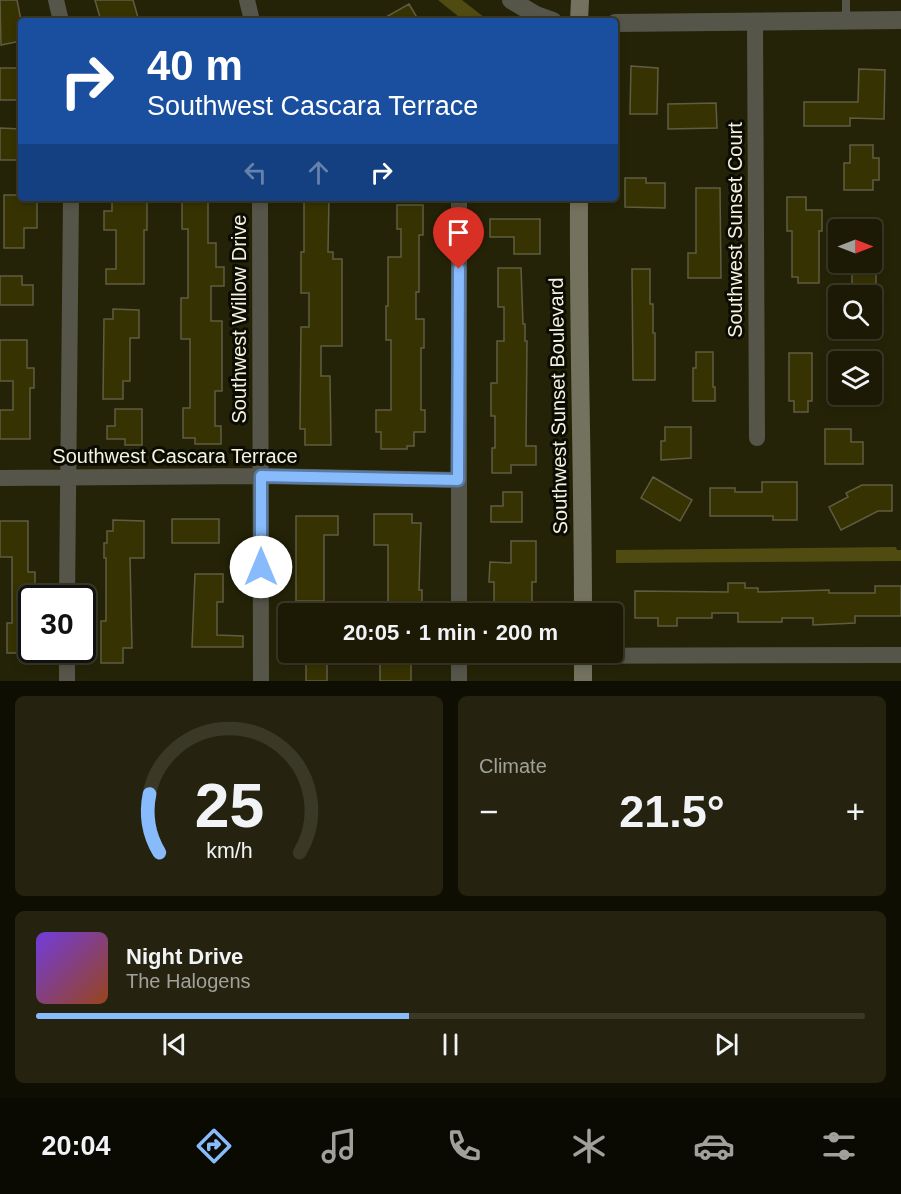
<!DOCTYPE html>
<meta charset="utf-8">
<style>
body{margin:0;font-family:Arial,sans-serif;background:#25230f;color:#f1f3f6;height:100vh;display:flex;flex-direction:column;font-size:22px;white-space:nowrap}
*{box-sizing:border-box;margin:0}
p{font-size:20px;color:#a0a19a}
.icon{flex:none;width:33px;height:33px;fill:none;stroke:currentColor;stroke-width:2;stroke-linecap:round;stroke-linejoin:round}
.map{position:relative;height:681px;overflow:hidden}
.panel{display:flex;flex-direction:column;gap:15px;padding:15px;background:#0f0e03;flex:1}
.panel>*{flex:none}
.guide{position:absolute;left:18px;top:18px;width:600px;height:183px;border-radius:6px;box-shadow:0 3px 9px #0003,0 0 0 2px #3a3827;background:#1a4fa0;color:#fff;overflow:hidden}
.needle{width:39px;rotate:90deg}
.controls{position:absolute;left:828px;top:219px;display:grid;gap:12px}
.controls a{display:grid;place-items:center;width:54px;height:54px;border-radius:6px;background:#1c1a05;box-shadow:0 3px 9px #0003,0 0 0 2px #3a3827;font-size:30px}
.speed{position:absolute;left:18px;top:585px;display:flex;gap:12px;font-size:30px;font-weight:700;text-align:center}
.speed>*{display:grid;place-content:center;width:78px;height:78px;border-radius:50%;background:#1c1a05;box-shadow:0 3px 9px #0003,0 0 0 2px #3a3827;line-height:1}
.speed .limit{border:3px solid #111;border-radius:9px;background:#fff;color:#111}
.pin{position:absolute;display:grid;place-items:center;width:51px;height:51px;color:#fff;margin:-62px -26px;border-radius:50% 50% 50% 0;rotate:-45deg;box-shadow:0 0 6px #0007}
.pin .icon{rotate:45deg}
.me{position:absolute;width:66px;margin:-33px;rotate:0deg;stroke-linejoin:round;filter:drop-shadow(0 0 4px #0008)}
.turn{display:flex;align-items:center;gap:21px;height:126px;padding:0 30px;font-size:27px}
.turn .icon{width:78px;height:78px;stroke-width:2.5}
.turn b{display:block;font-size:42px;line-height:51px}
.lanes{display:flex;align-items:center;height:57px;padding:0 30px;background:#0003;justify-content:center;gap:30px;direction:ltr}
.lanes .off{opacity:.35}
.big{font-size:45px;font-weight:600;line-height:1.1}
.panel .card{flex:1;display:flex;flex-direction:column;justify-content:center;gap:9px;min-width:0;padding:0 21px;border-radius:9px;background:#25230f}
.panel .dial{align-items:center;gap:0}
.dial svg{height:156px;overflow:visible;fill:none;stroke:#3a3827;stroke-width:7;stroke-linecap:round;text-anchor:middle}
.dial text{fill:#f1f3f6;stroke:none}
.song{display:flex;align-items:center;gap:18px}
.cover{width:72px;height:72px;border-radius:9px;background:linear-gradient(135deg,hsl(260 70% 55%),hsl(20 70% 35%))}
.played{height:6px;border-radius:3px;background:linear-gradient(90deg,#87bbfb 45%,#3a3827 45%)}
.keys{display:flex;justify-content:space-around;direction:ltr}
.heat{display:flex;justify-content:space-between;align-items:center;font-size:33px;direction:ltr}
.panel .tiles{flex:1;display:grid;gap:15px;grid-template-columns:1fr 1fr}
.card:last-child{grid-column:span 2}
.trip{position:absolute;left:278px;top:603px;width:345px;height:60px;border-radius:6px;background:#1c1a05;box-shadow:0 3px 9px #0003,0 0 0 2px #3a3827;font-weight:600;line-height:60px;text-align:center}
.tabs{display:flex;height:96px;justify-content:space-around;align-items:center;background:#0b0a02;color:#a0a19a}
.tabs .icon{width:42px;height:42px}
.tabs .selected{color:#87bbfb}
.tabs b{font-size:27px;color:#f1f3f6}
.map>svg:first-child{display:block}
.green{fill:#504b11}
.building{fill:#363202;stroke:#5f5d41;stroke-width:1.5}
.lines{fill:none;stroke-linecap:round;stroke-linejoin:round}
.service{stroke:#565549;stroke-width:8}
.minor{stroke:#565549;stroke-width:16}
.tertiary{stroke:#565549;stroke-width:18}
.secondary{stroke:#73725e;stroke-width:18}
.route-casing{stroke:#587aa3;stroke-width:15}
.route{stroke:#87bbfb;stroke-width:10}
.labels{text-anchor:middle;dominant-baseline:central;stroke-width:6;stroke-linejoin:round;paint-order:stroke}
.street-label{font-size:20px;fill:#f4f4e3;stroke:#0d0c03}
</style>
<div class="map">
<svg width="901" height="681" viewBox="0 0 901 681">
<rect width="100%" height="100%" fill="#252307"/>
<!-- green -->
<path class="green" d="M 438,0 L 462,0 L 489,21 L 464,21 Z
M 896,547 L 897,550 L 901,550 L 901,561 L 616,563 L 616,550 Z"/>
<!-- building -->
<path class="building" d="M 0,0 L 17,0 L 21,20 L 21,41 L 1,45 Z
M 95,0 L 133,0 L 139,21 L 101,21 Z
M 409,4 L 419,21 L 379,21 Z
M 631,66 L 658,68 L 657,114 L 630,114 Z
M 0,68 L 21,68 L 21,100 L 0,100 Z
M 859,69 L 885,70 L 884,119 L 850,118 L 850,126 L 804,126 L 804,102 L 858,102 Z
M 716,103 L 717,128 L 668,129 L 668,104 Z
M 0,128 L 21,129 L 21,160 L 0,160 Z
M 850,145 L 873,145 L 873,158 L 879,158 L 879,180 L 873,180 L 873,190 L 844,190 L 844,163 L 850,163 Z
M 625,178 L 646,178 L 646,183 L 665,183 L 665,208 L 625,207 Z
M 696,188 L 720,188 L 721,278 L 688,278 L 688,253 L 696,253 Z
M 4,195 L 21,195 L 21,198 L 37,198 L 37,228 L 24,228 L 24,248 L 4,248 Z
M 787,197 L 806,197 L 806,210 L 822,210 L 822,231 L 819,231 L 819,283 L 798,283 L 798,277 L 792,277 L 792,231 L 787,231 Z
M 112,198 L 147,198 L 147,230 L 144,230 L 144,284 L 106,284 L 106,269 L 116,269 L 116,230 L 104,230 L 104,211 L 112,211 Z
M 182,198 L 208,198 L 208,243 L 216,243 L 216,267 L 224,267 L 224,286 L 211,286 L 211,321 L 222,321 L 222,391 L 215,391 L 215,426 L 221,426 L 221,444 L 195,444 L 195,438 L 183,438 L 183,408 L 190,408 L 190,339 L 181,339 L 181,298 L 188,298 L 188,229 L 182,229 Z
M 304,198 L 329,198 L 328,252 L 333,252 L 333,259 L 342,259 L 342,346 L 321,346 L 321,376 L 330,376 L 331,445 L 305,445 L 305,429 L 300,429 L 301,327 L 309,327 L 309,293 L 301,293 L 301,252 L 304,252 Z
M 397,205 L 423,205 L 423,235 L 419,235 L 419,292 L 416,292 L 416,319 L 424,319 L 424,348 L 421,348 L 421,410 L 425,410 L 425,432 L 414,432 L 414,446 L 407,446 L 407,449 L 381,449 L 381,432 L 376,432 L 376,410 L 391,410 L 391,340 L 386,340 L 386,306 L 388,306 L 388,257 L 401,257 L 401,229 L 397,229 Z
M 490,219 L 540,219 L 540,254 L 514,254 L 514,237 L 490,237 Z
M 498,268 L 521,268 L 523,324 L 525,324 L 525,341 L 527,341 L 526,446 L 536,446 L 536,465 L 511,465 L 511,473 L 492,473 L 492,448 L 495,448 L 495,416 L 491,416 L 491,383 L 497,383 L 497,341 L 504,341 L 504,307 L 498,307 Z
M 632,269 L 650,269 L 650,304 L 653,304 L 653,333 L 655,333 L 655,380 L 633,380 Z
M 852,274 L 876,274 L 876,296 L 852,296 Z
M 0,276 L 22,276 L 22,285 L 33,285 L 33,305 L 0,305 Z
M 113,309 L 139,310 L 139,338 L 130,338 L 130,381 L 123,381 L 123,399 L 103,399 L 104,319 L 113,319 Z
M 0,340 L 27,340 L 27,368 L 34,368 L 34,388 L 30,388 L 30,439 L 0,439 L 0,410 L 13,410 L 13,381 L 0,381 Z
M 696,352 L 713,352 L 713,387 L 715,387 L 715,401 L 693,401 L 693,368 L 696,368 Z
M 789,353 L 812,353 L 812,401 L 808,401 L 808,412 L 794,412 L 794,401 L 789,401 Z
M 115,409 L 142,409 L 142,445 L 125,445 L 125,439 L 107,439 L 107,426 L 115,426 Z
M 665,427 L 691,427 L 691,458 L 661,460 L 661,441 L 665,441 Z
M 825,429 L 851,429 L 851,442 L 863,442 L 863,464 L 825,464 Z
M 653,477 L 692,500 L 680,521 L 641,498 Z
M 762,482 L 797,482 L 797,520 L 773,520 L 773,516 L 710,516 L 710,488 L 735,488 L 735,492 L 762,492 Z
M 862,485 L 892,485 L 892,511 L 878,511 L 841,530 L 829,507 L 848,497 L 846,493 Z
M 503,492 L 522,492 L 522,522 L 491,522 L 491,506 L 503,506 Z
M 374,514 L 412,514 L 412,523 L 421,523 L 419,590 L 422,590 L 422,605 L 388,605 L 388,545 L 374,545 Z
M 296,516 L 338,516 L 338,535 L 324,535 L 324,601 L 296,601 Z
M 172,519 L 219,519 L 219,543 L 172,543 Z
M 113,520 L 144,521 L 144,558 L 130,558 L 132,648 L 123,648 L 123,663 L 101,663 L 101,621 L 106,621 L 106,558 L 104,558 L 104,543 L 107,543 L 107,531 L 113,531 Z
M 0,521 L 28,521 L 28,572 L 35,572 L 35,598 L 32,598 L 31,603 L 31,653 L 7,653 L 7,623 L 12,623 L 12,557 L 0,557 Z
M 511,541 L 536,541 L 536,582 L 532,582 L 532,614 L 501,614 L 501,606 L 494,606 L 494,582 L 489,582 L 490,562 L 511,563 Z
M 195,574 L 223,574 L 223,602 L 217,602 L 217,635 L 243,636 L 243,647 L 192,647 Z
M 728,583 L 745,583 L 745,588 L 758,588 L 758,592 L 829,590 L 829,593 L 875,593 L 875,586 L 901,586 L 901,616 L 855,616 L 855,623 L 813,625 L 813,618 L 782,618 L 782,622 L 738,622 L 738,613 L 712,613 L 712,618 L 677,618 L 677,626 L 658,626 L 658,618 L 635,618 L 635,591 L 728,592 Z
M 306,652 L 327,652 L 327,681 L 306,681 Z
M 380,652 L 411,652 L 411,681 L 380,681 Z"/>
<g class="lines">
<!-- service -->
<path class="service" d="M 846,0 L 846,21"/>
<!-- minor -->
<path class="minor" d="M 56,0 L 61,21
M 247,0 L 252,21
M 755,22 L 757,438
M 260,198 L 261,681
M 0,478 L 261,476 L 458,480
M 67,598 L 71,198
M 459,614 L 459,198
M 459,656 L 901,655
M 67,681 L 67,650
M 459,681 L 459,652"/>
<!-- tertiary -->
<path class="tertiary" d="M 511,0 L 536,15 L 553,21
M 615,23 L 901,20"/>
<!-- secondary -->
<path class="secondary" d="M 579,21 L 580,0
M 579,198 C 578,337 583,475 583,614
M 583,681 L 583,652"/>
</g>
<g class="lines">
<defs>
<path id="route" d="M 261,567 L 261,476 L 458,480 L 459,269"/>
</defs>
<!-- route casing -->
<use href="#route" class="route-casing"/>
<!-- route -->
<use href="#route" class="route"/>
</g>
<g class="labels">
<!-- street labels -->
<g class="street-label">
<text transform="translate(735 230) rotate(-90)">Southwest Sunset Court</text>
<text transform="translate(239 319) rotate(-90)">Southwest Willow Drive</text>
<text transform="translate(558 406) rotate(-91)">Southwest Sunset Boulevard</text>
<text x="175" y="456">Southwest Cascara Terrace</text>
</g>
</g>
</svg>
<div class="controls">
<a><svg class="needle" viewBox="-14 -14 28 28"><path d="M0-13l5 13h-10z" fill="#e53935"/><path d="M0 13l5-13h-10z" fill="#a0a19a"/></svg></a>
<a><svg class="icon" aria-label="search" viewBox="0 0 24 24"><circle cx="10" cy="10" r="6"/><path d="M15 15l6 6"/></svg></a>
<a><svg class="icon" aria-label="layers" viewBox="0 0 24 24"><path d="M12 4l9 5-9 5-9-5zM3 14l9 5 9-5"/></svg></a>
</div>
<div class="speed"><div class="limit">30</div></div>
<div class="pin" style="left:459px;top:269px;background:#d93025"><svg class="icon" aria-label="arrive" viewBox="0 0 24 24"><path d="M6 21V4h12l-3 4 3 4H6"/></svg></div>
<svg class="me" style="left:261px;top:567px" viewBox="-20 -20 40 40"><circle r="19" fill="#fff"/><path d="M0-13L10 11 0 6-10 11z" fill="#87bbfb"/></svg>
<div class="trip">20:05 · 1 min · 200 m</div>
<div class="guide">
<div class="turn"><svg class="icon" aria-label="right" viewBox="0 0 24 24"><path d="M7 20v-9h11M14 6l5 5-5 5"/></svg><div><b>40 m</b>Southwest Cascara Terrace</div></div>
<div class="lanes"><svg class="icon off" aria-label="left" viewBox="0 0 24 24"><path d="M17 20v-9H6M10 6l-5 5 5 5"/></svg><svg class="icon off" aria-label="ahead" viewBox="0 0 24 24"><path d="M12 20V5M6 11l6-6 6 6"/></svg><svg class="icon" aria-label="right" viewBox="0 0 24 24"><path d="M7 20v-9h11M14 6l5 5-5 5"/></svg></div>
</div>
</div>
<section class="panel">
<div class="tiles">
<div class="card dial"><svg viewBox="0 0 100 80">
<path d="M14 69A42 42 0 1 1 86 69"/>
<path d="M14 69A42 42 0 0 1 9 39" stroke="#87bbfb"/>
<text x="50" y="56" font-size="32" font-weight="700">25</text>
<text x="50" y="72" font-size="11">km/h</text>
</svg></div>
<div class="card"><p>Climate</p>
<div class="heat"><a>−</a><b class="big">21.5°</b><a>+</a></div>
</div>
<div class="card">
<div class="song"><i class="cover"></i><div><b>Night Drive</b><p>The Halogens</p></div></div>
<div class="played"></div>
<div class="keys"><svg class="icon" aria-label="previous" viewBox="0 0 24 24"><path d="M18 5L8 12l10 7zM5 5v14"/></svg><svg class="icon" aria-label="pause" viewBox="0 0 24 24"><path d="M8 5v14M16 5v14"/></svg><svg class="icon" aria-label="next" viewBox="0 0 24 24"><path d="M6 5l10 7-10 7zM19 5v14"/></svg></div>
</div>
</div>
</section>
<nav class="tabs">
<b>20:04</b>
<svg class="icon selected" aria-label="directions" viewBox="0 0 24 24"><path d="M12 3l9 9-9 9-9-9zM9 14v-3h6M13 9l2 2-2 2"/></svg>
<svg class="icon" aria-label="music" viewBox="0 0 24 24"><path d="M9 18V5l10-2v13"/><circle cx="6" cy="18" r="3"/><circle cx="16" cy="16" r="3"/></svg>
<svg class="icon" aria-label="phone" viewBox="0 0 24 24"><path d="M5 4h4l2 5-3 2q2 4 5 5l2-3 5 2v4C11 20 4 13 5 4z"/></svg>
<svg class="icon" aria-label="climate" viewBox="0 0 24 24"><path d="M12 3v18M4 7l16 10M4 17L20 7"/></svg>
<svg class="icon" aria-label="car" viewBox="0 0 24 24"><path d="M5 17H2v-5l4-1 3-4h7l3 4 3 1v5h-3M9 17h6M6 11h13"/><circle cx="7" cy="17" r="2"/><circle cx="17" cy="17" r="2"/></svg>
<svg class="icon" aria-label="filters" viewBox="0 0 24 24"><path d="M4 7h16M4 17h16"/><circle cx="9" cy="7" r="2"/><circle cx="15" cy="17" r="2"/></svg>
</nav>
